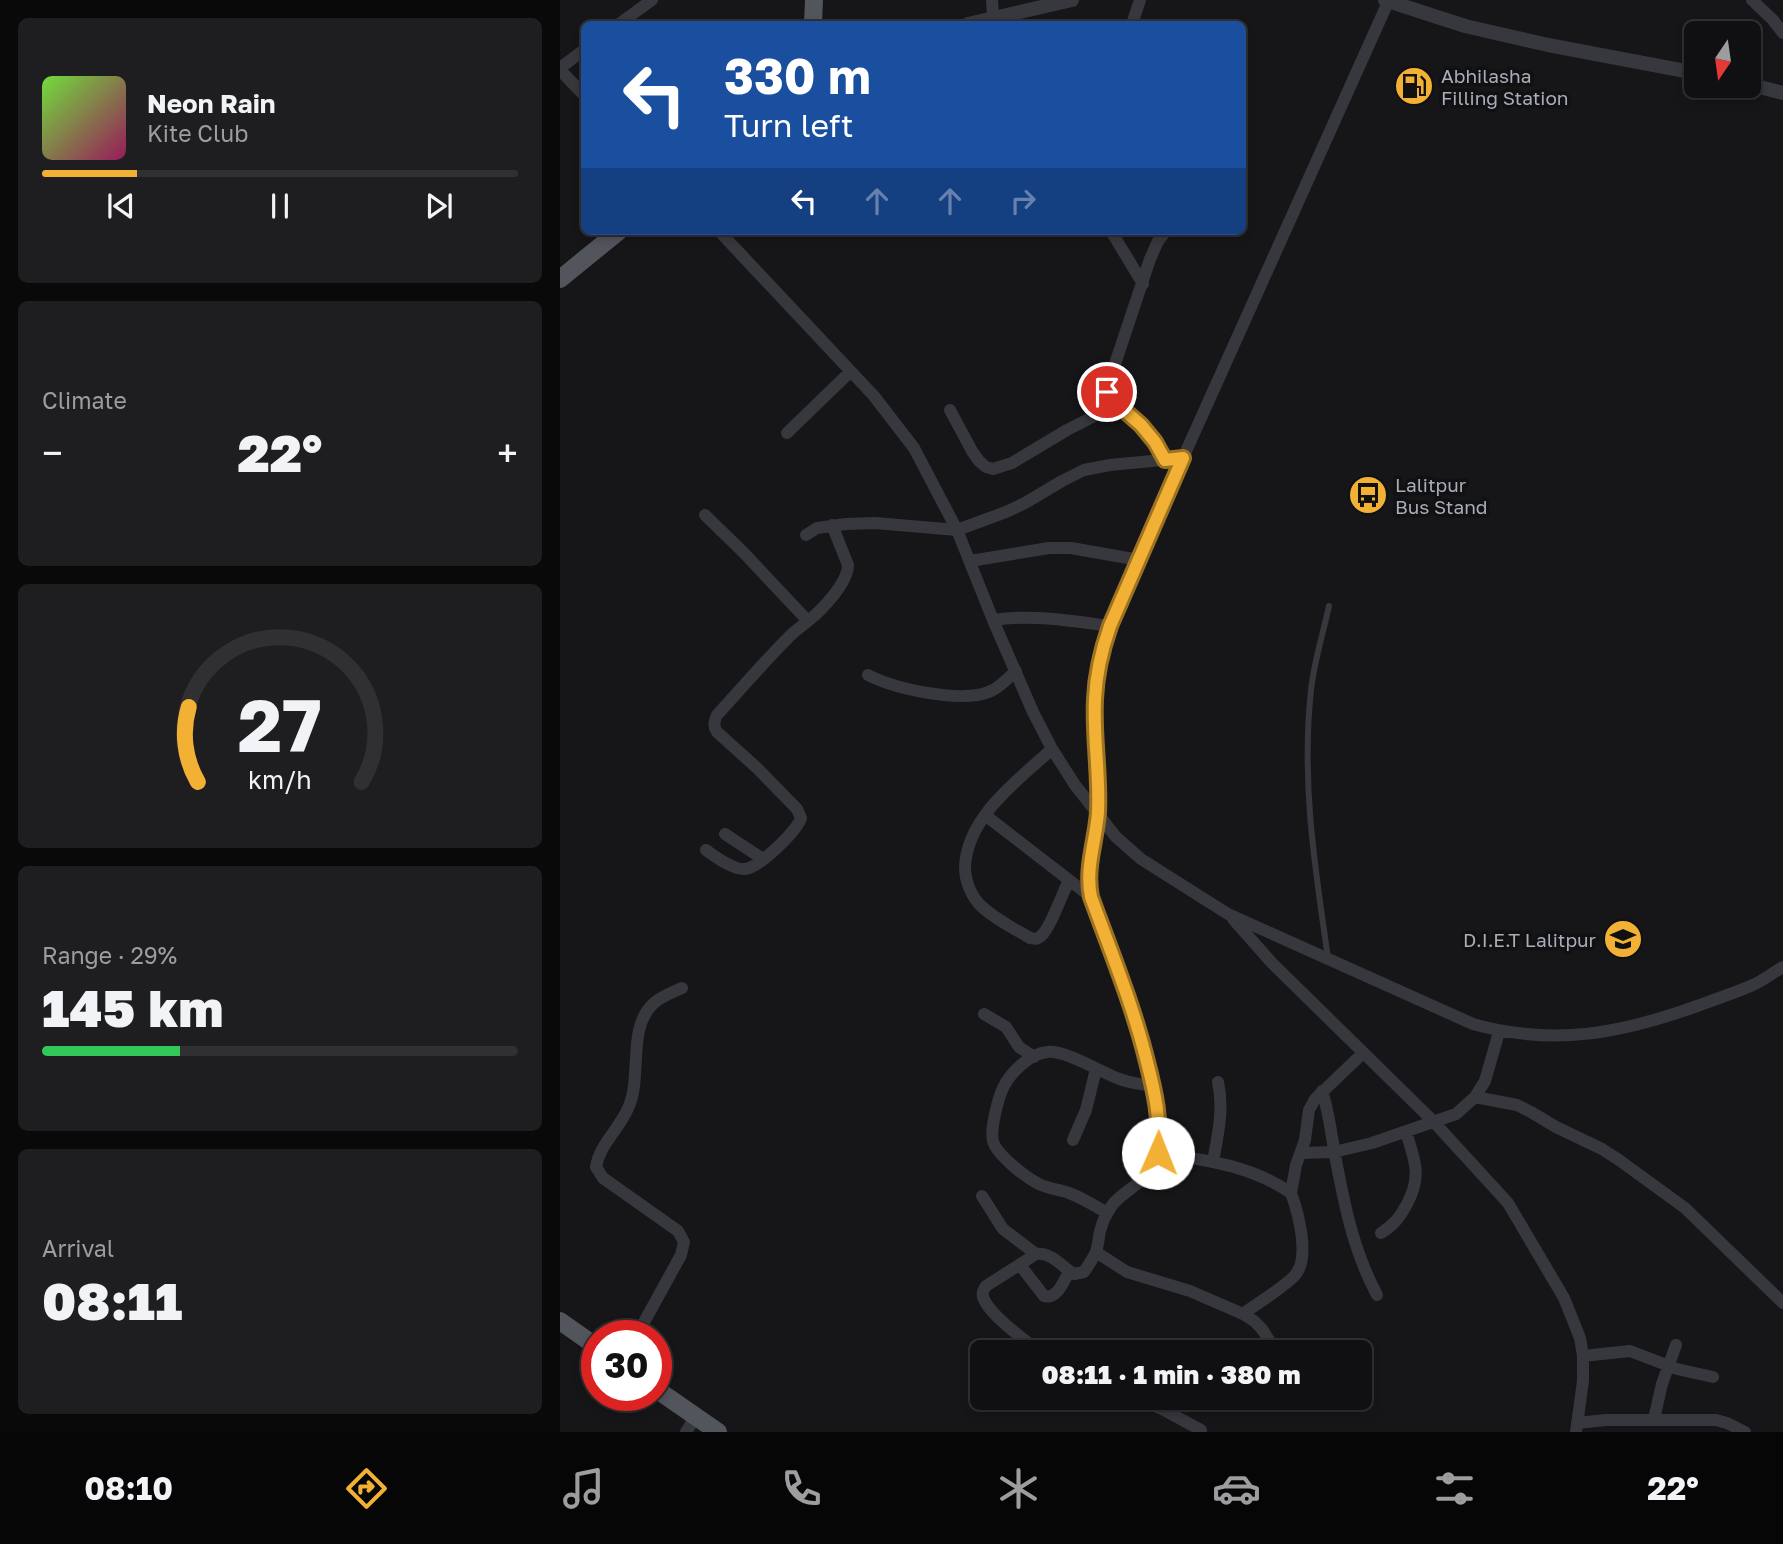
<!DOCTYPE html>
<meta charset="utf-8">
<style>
body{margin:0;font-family:"Golos Text",sans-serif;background:#1e1e20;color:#f1f3f6;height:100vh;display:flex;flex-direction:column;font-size:26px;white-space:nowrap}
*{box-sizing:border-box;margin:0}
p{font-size:23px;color:#9c9d9f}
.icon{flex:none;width:38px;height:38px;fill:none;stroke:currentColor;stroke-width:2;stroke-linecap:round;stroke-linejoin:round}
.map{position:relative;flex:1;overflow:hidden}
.details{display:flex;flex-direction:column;gap:18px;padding:18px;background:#09090a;width:560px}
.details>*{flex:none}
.guide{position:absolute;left:21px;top:21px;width:665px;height:214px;border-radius:10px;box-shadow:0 4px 10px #0003,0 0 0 2px #303032;background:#1a4fa0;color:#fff;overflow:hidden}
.needle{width:46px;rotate:193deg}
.fabs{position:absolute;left:1124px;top:21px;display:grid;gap:14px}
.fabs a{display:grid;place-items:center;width:77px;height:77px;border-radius:10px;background:#101012;box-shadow:0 4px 10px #0003,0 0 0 2px #303032;font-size:35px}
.speed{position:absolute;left:21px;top:1320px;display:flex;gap:14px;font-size:35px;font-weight:700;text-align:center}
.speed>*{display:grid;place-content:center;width:91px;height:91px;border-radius:50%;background:#101012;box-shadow:0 4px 10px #0003,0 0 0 2px #303032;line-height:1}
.speed .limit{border:10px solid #d22;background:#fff;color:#111}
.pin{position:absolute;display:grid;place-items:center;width:60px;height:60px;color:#fff;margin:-30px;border:4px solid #fff;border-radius:50%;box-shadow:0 2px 7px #0007}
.me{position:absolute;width:77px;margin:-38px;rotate:1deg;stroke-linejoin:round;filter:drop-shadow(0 0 5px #0008)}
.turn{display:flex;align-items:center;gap:24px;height:147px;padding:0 28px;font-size:32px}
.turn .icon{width:91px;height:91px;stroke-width:2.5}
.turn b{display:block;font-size:49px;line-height:60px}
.lanes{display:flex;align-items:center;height:66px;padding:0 28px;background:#0003;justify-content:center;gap:35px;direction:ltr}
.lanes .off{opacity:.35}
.big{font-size:52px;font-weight:800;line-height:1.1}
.details .widget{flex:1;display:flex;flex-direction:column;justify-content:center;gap:10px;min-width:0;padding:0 24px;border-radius:10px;background:#1e1e20}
.details .dial{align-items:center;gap:0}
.dial svg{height:182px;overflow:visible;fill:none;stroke:#303032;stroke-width:7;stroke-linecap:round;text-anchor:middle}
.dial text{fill:#f1f3f6;stroke:none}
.song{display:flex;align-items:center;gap:21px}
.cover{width:84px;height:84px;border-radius:10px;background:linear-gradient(135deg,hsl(100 70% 55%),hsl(330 70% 35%))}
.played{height:7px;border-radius:4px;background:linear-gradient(90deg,#f2b134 20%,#303032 20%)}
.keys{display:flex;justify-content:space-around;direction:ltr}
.heat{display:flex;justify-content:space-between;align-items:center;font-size:38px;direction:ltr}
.charge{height:10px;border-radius:5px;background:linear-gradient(90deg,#34c759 29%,#303032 0)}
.trip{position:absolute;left:410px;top:1340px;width:402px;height:70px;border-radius:10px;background:#101012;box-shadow:0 4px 10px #0003,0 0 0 2px #303032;font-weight:800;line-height:70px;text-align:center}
.dock{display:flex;height:112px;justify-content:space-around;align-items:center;background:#060607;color:#9c9d9f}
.dock .icon{width:49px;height:49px}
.dock .current{color:#f2b134}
.dock b{font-size:32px;color:#f1f3f6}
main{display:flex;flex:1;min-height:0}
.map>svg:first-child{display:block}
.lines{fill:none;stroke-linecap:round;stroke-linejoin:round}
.service{stroke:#37383d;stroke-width:6}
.minor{stroke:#37383d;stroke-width:12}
.tertiary{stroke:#37383d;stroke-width:14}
.primary{stroke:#53555c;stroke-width:18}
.route-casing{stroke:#9d7322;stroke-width:18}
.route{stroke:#f2b134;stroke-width:12}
.labels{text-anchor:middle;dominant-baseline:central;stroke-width:7;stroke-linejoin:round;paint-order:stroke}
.poi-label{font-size:19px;fill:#a8adb8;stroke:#111113;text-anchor:start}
</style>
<main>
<section class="details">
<div class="widget">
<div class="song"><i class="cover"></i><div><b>Neon Rain</b><p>Kite Club</p></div></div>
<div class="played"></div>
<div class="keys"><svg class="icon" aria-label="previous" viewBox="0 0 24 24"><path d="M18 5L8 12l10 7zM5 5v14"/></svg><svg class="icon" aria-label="pause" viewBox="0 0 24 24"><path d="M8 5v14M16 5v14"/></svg><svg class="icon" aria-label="next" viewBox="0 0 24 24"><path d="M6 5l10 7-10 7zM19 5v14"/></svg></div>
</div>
<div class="widget"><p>Climate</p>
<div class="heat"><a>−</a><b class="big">22°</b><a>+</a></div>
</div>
<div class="widget dial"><svg viewBox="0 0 100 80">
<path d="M14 69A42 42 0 1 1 86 69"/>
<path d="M14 69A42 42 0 0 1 10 36" stroke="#f2b134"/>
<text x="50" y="56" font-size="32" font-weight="700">27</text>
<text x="50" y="72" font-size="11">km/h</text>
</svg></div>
<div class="widget"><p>Range · 29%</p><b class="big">145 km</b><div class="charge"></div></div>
<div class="widget"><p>Arrival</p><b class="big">08:11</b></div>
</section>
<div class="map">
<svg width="1223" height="1432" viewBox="0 0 1223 1432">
<rect width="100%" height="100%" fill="#161618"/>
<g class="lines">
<!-- service -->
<path class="service" d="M 768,958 C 755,868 741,782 751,690 C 754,662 763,634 769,606"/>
<!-- minor -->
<path class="minor" d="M 432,0 L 433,18
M 1192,0 L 1213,20 L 1223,33
M 59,24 L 92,0
M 572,24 L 580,0
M 0,68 L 24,50
M 0,70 L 24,95
M 159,231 L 314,396 L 354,448 L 397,530 L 433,620 L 473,712 L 492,749 L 515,785 L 556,837 L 581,859 L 668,914 L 913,1024 C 994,1047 1063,1033 1140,1005 C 1158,998 1178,992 1195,984 C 1205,979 1214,972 1223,967
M 551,231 L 583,284
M 390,410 L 412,451 L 419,461 L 426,467 L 433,469 L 452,463 L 507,430 L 558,404
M 227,433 L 290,372
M 605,460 L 595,442 L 581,425 L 549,397 L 548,385 L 590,259 L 598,241 L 606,231
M 145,515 L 183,552 L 248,621
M 246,535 L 257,528 L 286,524 L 315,523 L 397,530 L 446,512 L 465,503 L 502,481 L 524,470 L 550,465 L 623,458
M 410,561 L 489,548 L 511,548 L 579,560
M 433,620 C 472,614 511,621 550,626
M 308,675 C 335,689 403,704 431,691 C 440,687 448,678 456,671
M 492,749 C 457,781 407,817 405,867 C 405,881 411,896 421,906 C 435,919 453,928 470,938 C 476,939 476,940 481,936 C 490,929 503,892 509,880
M 425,815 L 531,897
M 165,834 L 203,859
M 146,850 C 156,857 173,870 185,869 C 199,868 237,831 241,818 L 237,809 L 197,768 L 157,732 C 153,726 154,722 157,715 C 180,690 203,663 227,639 C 233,632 241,627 248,621 C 261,611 288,583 288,565 L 272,525
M 673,919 L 712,963 L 873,1121 L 948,1203 L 1004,1298 L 1020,1338 L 1023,1356 L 1023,1381 L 1016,1432
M 424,1014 L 446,1027 L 459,1047 L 474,1057
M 762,1091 C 769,1112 771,1133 775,1155 C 784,1203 793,1250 817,1295
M 915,1097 L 957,1105 L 971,1112 L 996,1127 L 1042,1149 L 1059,1160 L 1125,1208 L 1223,1303
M 513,1140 L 526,1110 L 536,1069
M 598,1153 C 646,1160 690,1165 731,1193 C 738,1212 750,1256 736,1274 C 728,1285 696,1304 683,1314
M 741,1153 L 774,1152 L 812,1143 L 896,1114 L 915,1097 L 925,1081 L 939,1032
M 653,1161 C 658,1135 664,1109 658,1082
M 731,1193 L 736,1165 L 745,1140 L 749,1110 L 755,1099 L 803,1053
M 422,1196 L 443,1229 L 476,1254
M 547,1213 C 535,1206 523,1198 509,1193 C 499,1189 488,1189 479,1184 C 466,1178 436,1154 433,1141 C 430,1129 438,1099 443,1088 C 450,1073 469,1054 487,1052 C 505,1050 539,1071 557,1078 C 568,1083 581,1084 593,1086
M 821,1233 C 834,1225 840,1217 847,1204 C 862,1176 855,1161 846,1132
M 536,1252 L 567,1272 L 630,1291 L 683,1314 L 694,1321 L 702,1329 L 717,1353
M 460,1265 L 484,1296 C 497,1300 503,1282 509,1272
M 77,1335 L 121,1255 L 124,1242 L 118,1231 L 43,1178 L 36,1167 C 40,1143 60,1129 69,1106 C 82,1075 67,1027 94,1003 C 102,996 113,992 122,988
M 481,1353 C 466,1341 429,1315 423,1297 C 422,1292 423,1291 426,1286 L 476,1254 C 492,1252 502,1267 514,1274 L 524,1272 C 528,1266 532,1260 535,1254 C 539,1246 538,1236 541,1228 C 543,1220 548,1211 553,1204 C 565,1190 587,1181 595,1164 C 618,1112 551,952 531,897 L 529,875 L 538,814 L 535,700 L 536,681 L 545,640 L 623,458 L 829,0
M 1023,1356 L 1070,1351 L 1117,1369 L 1153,1377
M 574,1398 L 602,1409 L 641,1430
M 1094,1419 L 1102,1384 L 1116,1345
M 1017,1423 L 1046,1420 L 1156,1420 L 1167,1423 L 1185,1432
M 126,1432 L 136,1416"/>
<!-- tertiary -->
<path class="tertiary" d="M 825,0 L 905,26 L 988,45 L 1136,73
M 408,24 L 512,0
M 1188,84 L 1223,93"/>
<!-- primary -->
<path class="primary" d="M 253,24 L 254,0
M 0,279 L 59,231
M 0,1321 L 37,1347
M 96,1389 L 158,1432"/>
</g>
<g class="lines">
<defs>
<path id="route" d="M 547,392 L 549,397 L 581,425 L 595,442 L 605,460 L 623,458 L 550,626 C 542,649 536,674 535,699 C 533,737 540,774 538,812 C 536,841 525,868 531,897 C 551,952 573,1005 587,1062 C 595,1093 601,1120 598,1153"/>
</defs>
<!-- route casing -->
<use href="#route" class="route-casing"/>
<!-- route -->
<use href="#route" class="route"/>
</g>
<!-- icons -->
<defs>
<symbol id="fuel-disc" viewBox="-11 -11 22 22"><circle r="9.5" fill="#f2b134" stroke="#111113"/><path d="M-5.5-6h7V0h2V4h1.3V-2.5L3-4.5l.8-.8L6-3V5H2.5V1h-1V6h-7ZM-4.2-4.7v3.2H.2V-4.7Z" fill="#111"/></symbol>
<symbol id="bus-disc" viewBox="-11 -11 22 22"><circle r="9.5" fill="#f2b134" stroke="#111113"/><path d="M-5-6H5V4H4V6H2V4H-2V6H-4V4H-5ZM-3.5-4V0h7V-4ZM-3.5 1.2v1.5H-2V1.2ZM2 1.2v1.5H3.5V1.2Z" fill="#111"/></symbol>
<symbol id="university-disc" viewBox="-11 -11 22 22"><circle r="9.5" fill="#f2b134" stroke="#111113"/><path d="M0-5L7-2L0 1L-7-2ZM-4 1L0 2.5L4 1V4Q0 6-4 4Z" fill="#111"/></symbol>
</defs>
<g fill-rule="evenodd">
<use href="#fuel-disc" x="832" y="64" width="44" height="44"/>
<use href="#bus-disc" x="786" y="473" width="44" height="44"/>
<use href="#university-disc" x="1041" y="917" width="44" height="44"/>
</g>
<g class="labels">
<!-- poi labels -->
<g class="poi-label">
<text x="881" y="75">Abhilasha<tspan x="881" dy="22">Filling Station</tspan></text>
<text x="835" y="484">Lalitpur<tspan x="835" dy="22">Bus Stand</tspan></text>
<text x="1036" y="939" text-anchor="end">D.I.E.T Lalitpur</text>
</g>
</g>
</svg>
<div class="fabs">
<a><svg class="needle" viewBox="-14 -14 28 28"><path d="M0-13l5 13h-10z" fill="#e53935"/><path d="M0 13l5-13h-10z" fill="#9c9d9f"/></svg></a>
</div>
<div class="speed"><div class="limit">30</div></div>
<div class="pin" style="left:547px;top:392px;background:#d93025"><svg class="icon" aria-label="arrive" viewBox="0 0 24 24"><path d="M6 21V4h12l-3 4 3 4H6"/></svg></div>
<svg class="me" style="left:598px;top:1153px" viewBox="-20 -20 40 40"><circle r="19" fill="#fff"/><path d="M0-13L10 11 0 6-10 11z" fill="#f2b134"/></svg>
<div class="trip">08:11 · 1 min · 380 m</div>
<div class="guide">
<div class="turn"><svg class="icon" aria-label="left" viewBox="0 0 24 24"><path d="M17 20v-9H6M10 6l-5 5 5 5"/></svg><div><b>330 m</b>Turn left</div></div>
<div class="lanes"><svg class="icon" aria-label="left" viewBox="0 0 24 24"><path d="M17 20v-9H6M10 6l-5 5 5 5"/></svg><svg class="icon off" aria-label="ahead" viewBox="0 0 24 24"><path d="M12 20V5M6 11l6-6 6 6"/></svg><svg class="icon off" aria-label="ahead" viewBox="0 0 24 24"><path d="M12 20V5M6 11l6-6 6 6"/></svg><svg class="icon off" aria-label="right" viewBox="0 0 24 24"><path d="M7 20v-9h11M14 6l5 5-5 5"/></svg></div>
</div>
</div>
</main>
<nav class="dock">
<b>08:10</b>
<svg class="icon current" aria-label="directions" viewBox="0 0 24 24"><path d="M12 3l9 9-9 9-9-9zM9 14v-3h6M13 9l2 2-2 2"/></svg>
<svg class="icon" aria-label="music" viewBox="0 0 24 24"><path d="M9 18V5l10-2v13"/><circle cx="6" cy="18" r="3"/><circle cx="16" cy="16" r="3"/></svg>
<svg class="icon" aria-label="phone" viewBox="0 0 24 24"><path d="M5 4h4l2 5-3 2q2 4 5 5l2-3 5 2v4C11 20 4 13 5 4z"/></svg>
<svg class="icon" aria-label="climate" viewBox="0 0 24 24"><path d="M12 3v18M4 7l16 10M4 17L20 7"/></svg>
<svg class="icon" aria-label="car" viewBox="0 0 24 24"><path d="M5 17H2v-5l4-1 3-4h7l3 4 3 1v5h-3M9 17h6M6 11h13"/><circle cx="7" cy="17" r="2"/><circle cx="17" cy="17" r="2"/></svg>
<svg class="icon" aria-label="filters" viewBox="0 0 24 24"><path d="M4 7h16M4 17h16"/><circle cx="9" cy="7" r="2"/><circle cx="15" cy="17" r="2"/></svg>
<b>22°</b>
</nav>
